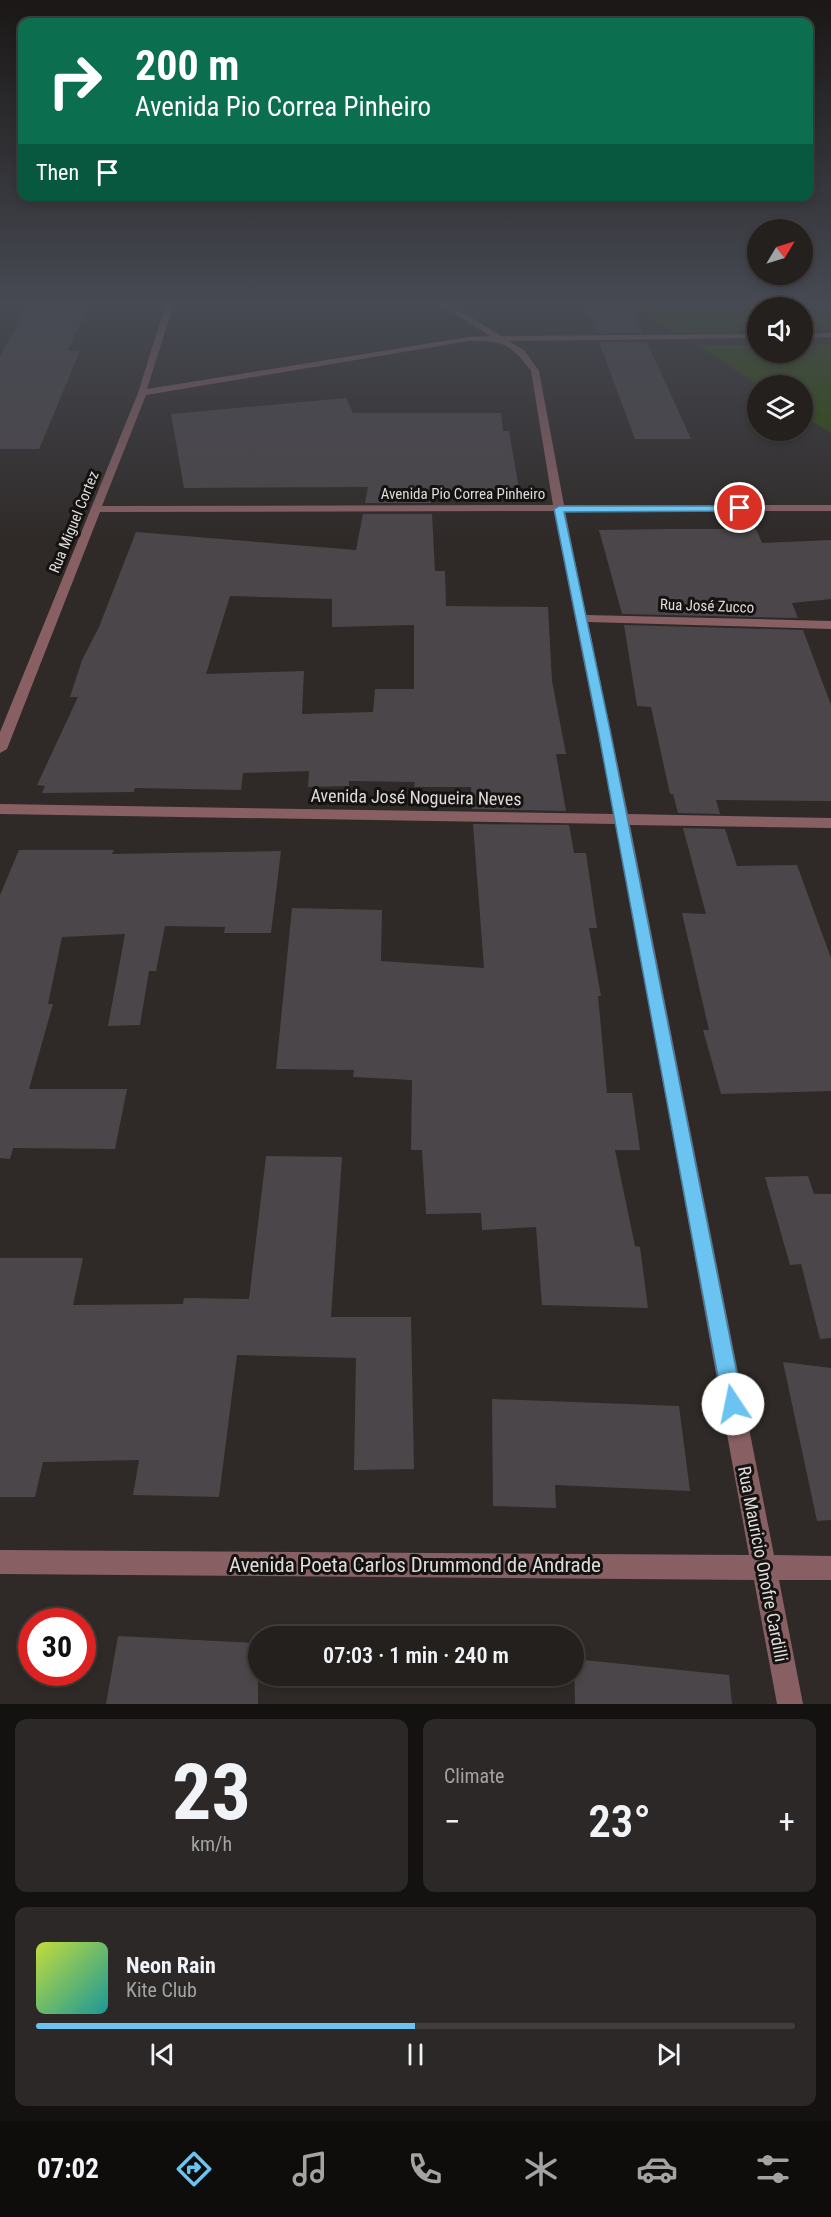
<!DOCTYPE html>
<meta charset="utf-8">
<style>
body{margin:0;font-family:"Roboto Condensed",sans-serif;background:#2b2827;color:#f1f3f6;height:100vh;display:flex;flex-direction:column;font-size:22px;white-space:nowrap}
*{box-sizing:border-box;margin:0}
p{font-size:20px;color:#a3a3a4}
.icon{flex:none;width:33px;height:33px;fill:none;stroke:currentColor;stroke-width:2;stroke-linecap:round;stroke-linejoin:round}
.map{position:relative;height:1704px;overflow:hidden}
.details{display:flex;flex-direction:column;gap:15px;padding:15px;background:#131210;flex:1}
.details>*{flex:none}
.hud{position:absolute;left:18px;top:18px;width:795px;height:183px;border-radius:12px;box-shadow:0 3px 9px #0003,0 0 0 2px #403e3c;background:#0b6e4f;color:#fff;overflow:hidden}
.needle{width:39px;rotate:52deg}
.controls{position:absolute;left:747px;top:219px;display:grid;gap:12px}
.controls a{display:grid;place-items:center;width:66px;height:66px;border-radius:50%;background:#23201e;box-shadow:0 3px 9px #0003,0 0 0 2px #403e3c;font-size:30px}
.speed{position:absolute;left:18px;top:1608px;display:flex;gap:12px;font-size:30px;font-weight:700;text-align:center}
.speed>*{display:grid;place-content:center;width:78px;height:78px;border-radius:50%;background:#23201e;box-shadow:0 3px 9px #0003,0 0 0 2px #403e3c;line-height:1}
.speed .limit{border:9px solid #d22;background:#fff;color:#111}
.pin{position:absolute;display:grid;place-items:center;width:51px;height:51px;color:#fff;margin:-26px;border:3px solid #fff;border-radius:50%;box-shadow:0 2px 6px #0007}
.me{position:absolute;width:66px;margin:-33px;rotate:349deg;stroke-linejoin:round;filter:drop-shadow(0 0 4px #0008)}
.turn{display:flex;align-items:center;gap:21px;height:126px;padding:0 18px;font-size:27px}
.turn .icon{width:78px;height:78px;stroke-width:2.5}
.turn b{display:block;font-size:42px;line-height:51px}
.then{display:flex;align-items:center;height:57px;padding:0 18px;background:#0003;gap:12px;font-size:22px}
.big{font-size:45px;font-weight:600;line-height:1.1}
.details .widget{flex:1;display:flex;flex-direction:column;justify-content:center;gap:9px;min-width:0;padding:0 21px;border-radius:12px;background:#2b2827}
.details .dial{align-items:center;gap:0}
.dial b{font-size:78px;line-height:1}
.song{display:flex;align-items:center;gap:18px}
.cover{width:72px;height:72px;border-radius:9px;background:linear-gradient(135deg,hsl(70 70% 55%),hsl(180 70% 35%))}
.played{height:6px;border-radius:3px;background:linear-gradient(90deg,#6ac3f1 50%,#403e3c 50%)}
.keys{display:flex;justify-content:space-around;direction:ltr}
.heat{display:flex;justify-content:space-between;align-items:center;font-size:33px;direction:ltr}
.details .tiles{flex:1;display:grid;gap:15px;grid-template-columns:1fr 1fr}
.widget:last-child{grid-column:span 2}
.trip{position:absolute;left:248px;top:1626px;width:336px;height:60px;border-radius:30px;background:#23201e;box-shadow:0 3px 9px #0003,0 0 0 2px #403e3c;font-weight:600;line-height:60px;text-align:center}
.menu{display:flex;height:96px;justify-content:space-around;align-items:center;background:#0e0d0c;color:#a3a3a4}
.menu .icon{width:42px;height:42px}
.menu .on{color:#6ac3f1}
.menu b{font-size:27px;color:#f1f3f6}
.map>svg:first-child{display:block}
.green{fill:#2b4d01}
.building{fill:#4b4649;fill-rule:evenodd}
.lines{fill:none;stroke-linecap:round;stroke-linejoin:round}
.minor{fill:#886064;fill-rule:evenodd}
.route{fill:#6ac3f1;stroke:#457f9d;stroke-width:1.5}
.labels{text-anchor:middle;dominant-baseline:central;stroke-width:6;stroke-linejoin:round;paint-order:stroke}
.far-street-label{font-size:15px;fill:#dfdbda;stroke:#151312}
.street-label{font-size:18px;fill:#dfdbda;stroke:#151312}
.near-street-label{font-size:21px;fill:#dfdbda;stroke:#151312}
</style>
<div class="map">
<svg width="831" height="1704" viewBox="0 0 831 1704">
<rect width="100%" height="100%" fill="#2f2a28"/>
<!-- green -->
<path class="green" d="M 632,303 L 831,303 L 831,330 L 803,331 L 802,308 L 758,308 L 757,331 L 671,332 Z
M 831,344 L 831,433 L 803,415 L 802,386 L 758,385 L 698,345 L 757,345 L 758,352 L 802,352 L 803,345 Z"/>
<!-- building -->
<path class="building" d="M 30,303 L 89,303 L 68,351 L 80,351 L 39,449 L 0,449 L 0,356 Z
M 585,303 L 630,303 L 643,333 L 596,333 Z
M 599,342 L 647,342 L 691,439 L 635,439 Z
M 346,398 L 353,413 L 501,413 L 503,431 L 509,431 L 520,495 L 431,495 L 431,503 L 365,503 L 368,487 L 184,488 L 171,414 Z
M 363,514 L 432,514 L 435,571 L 445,571 L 446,606 L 548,607 L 552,681 L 566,754 L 556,754 L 566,811 L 472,809 L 471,787 L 414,787 L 415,782 L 349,781 L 349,786 L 308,787 L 309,771 L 243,773 L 241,790 L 135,788 L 134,792 L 42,793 L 45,786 L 37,785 L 78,697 L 70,697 L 82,660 L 99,627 L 136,532 L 356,550 ZM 230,596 L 332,599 L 332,627 L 414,625 L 414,689 L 375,689 L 373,712 L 302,714 L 304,671 L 206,674 Z
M 668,529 L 756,529 L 762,543 L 831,540 L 831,599 L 792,603 L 798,618 L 622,614 L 599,530 Z
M 624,625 L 803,630 L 831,705 L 831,801 L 716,800 L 720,814 L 678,813 L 673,794 L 670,794 L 651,707 L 637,706 Z
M 473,824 L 569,825 L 574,853 L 586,853 L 597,928 L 589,928 L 601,996 L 598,996 L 607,1093 L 632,1093 L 640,1150 L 615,1150 L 635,1246 L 640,1247 L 648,1308 L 542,1305 L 536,1227 L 482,1230 L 481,1213 L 426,1214 L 422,1150 L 411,1150 L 412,1080 L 353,1077 L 354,1070 L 276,1069 L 292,908 L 382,910 L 381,961 L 484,968 Z
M 683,828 L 725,829 L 737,866 L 797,865 L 831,958 L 831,1091 L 721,1094 L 703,1030 L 709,1030 L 682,913 L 706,914 Z
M 19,850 L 114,850 L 112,854 L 281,851 L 271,933 L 224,933 L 225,927 L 165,926 L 156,971 L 149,971 L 140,1025 L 108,1026 L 125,934 L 62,937 L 48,1004 L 53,1004 L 29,1089 L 127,1089 L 115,1149 L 13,1148 L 10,1159 L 0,1158 L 0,895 Z
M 266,1156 L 342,1157 L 331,1317 L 411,1317 L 414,1469 L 354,1470 L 356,1358 L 237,1355 L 219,1497 L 133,1495 L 139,1460 L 43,1462 L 35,1497 L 0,1497 L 0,1258 L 83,1258 L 73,1305 L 183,1304 L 184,1298 L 249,1299 Z
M 808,1176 L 814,1194 L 831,1194 L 831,1338 L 820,1339 L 801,1264 L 790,1265 L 765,1177 Z
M 783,1362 L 831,1368 L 831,1520 L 817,1521 Z
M 492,1399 L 679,1406 L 690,1491 L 555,1485 L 556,1508 L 493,1506 Z
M 118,1636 L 258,1643 L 258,1704 L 106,1704 Z
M 574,1659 L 729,1675 L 732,1704 L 575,1704 Z"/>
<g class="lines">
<!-- minor -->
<path class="minor" d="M 166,303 L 174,303 L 147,389 L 469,337 L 490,336 L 438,303 L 448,303 L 501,336 L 758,334 L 758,338 L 509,341 L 524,350 L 539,371 L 564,505 L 831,505 L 831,511 L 565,511 L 586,615 L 831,621 L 831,629 L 588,622 L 628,814 L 831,818 L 831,828 L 630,825 L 774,1555 L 831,1556 L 831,1580 L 779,1580 L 803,1704 L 777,1704 L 754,1580 L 0,1574 L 0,1550 L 749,1555 L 616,824 L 0,814 L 0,804 L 614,814 L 554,511 L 100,512 L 7,749 L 0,753 L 0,732 L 138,393 ZM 469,341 C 503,341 510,343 531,371 L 553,505 L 102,506 L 146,395 Z
M 831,333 L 831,337 L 802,338 L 802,334 Z"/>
</g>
<!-- sky -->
<linearGradient id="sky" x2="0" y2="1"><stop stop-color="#1a1716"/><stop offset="0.56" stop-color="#474a53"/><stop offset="1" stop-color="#474a53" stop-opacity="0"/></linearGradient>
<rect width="831" height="542" fill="url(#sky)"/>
<!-- route -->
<path class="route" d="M 559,506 L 740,506 L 745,508 L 740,511 L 564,512 L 610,730 L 743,1404 L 740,1412 L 733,1415 L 726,1412 L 723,1404 L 598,730 L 554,509 Z"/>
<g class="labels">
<!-- far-street labels -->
<g class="far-street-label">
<text x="463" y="494">Avenida Pio Correa Pinheiro</text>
<text transform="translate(74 522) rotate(-68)">Rua Miguel Cortez</text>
<text transform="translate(707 606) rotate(2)">Rua José Zucco</text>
</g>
<!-- street labels -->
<g class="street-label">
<text transform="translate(416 797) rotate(1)">Avenida José Nogueira Neves</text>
<text transform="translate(763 1564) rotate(79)">Rua Mauricio Onofre Cardilli</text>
</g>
<!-- near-street labels -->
<g class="near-street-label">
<text x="415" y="1565">Avenida Poeta Carlos Drummond de Andrade</text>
</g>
</g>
</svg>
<div class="controls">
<a><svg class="needle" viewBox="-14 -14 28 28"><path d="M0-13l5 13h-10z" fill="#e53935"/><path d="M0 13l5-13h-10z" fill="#a3a3a4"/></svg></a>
<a><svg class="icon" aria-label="sound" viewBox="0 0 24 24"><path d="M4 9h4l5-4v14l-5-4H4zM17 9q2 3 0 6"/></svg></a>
<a><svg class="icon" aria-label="layers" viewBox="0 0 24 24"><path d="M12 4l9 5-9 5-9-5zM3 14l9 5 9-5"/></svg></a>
</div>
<div class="speed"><div class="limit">30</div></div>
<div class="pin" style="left:740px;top:508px;background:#d93025"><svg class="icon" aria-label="arrive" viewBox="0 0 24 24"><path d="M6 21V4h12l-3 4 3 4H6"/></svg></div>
<svg class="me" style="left:733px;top:1404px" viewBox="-20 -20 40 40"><circle r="19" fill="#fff"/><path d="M0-13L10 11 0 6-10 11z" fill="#6ac3f1"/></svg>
<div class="trip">07:03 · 1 min · 240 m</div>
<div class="hud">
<div class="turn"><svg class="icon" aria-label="right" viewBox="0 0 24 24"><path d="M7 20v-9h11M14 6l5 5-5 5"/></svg><div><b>200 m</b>Avenida Pio Correa Pinheiro</div></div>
<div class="then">Then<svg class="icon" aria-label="arrive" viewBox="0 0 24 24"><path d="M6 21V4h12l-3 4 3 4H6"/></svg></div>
</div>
</div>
<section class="details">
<div class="tiles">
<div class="widget dial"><b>23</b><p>km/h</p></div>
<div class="widget"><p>Climate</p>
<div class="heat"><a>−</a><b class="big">23°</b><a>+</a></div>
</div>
<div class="widget">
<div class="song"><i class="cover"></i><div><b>Neon Rain</b><p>Kite Club</p></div></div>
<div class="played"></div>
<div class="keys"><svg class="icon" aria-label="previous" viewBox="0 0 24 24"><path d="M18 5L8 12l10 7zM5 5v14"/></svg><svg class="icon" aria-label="pause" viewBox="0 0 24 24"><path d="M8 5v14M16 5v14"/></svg><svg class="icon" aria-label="next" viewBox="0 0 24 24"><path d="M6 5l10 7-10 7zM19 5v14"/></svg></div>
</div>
</div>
</section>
<nav class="menu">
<b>07:02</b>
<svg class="icon on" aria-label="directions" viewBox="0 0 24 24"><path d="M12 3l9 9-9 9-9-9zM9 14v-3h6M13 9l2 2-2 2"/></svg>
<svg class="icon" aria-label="music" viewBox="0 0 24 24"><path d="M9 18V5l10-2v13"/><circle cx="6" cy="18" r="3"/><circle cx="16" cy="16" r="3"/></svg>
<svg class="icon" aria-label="phone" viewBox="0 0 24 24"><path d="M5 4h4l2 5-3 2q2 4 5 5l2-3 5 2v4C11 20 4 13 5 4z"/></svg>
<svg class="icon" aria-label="climate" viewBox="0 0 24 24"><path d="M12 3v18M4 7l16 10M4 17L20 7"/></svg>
<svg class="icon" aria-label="car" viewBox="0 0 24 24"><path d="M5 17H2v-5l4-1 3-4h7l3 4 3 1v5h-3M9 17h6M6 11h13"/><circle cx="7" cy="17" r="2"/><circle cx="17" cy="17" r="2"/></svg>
<svg class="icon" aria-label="filters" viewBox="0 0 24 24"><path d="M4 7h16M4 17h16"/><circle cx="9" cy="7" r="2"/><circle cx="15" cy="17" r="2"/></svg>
</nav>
